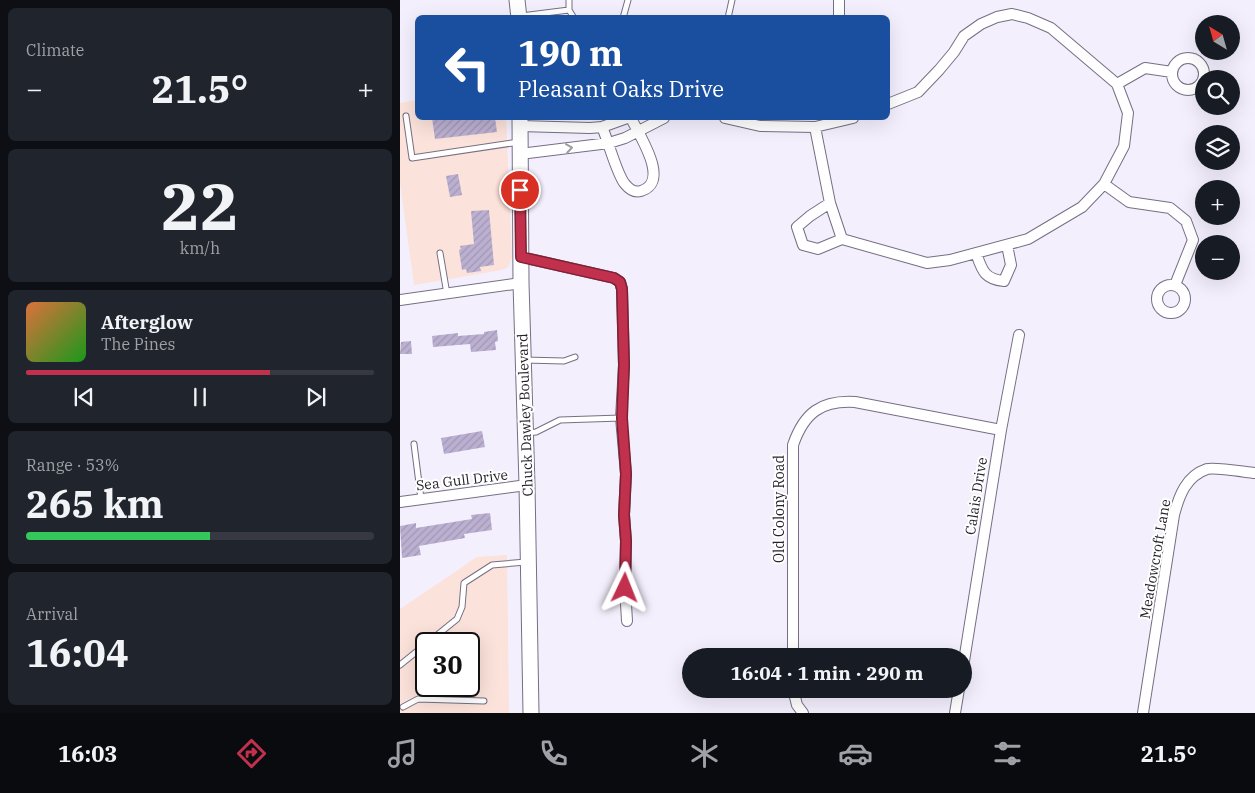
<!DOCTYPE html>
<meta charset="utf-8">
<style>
body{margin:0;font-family:"IBM Plex Serif",serif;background:#20242c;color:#f1f3f6;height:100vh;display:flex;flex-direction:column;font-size:19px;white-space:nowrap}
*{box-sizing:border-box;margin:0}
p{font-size:16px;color:#9ea1a6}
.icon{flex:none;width:28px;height:28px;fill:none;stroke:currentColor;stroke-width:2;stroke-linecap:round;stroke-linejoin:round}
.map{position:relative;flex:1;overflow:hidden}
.details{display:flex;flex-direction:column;gap:8px;padding:8px;background:#0d0f14;width:400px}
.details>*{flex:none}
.top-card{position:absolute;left:15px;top:15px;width:475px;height:105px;border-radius:8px;box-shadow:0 5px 20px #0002;background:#1a4fa0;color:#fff;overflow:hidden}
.needle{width:32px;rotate:323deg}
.fabs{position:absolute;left:795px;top:15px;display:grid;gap:10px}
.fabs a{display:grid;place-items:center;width:45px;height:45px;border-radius:50%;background:#171b24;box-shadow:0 5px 20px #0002;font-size:25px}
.speed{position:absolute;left:15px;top:632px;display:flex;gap:10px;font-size:25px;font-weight:700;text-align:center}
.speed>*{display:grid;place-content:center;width:65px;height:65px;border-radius:50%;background:#171b24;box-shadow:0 5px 20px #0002;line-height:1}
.speed .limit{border:2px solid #111;border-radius:8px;background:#fff;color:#111}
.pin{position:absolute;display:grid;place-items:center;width:42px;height:42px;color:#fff;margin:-21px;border:2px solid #fff;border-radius:50%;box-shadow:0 1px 5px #0007}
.me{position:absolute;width:55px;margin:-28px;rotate:2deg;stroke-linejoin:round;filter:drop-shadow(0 0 4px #0008)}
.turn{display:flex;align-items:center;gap:18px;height:105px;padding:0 20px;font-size:22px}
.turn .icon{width:65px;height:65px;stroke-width:2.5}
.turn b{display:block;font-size:35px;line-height:42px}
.big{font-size:38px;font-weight:800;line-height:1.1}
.details .card{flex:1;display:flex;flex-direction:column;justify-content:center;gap:8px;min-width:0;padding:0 18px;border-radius:8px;background:#20242c}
.details .dial{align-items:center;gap:0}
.dial b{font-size:65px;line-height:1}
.song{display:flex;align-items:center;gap:15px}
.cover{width:60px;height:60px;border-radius:8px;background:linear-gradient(135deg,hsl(20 70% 55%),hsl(120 70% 35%))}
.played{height:5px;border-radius:2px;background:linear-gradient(90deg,#c1314e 70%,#363941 70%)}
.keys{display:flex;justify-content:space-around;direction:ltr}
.heat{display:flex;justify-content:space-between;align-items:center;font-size:28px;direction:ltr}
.charge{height:8px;border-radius:4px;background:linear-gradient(90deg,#34c759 53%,#363941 0)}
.trip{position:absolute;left:282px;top:648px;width:290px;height:50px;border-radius:25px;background:#171b24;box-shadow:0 5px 20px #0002;font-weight:800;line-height:50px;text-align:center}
.dock{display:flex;height:80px;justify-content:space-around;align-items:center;background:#090b0e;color:#9ea1a6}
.dock .icon{width:35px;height:35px}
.dock .current{color:#c1314e}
.dock b{font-size:22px;color:#f1f3f6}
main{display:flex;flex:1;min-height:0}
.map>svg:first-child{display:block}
.commercial{fill:#fbe2da;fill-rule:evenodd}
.building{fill:url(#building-hatch)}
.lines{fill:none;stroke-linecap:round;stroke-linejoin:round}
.lane-casing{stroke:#766f84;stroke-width:7}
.street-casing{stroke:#766f84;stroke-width:12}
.primary-casing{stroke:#766f84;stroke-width:17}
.lane{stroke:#fff;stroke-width:5}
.street{stroke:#fff;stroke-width:10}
.primary{stroke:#fff;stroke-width:15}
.oneway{stroke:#9d9ca0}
.route-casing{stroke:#7d2033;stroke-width:12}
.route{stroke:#c1314e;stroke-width:9}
.labels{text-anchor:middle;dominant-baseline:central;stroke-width:4;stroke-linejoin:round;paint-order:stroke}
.street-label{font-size:14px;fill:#26232c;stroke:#fff}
</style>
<main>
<section class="details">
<div class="card"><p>Climate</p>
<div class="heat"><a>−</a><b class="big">21.5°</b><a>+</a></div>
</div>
<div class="card dial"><b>22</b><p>km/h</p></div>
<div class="card">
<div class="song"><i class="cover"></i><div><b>Afterglow</b><p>The Pines</p></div></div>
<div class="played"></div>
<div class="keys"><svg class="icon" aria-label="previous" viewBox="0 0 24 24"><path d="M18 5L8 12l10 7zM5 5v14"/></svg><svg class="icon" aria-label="pause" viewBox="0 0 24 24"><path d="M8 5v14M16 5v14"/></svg><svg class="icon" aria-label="next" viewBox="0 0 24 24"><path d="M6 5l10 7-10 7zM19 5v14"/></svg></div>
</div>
<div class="card"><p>Range · 53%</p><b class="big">265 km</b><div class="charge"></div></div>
<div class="card"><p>Arrival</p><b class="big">16:04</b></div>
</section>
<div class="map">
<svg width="855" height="713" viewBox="0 0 855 713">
<defs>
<pattern id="building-hatch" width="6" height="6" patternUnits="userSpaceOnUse" patternTransform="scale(1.25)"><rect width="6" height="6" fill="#bcb0d1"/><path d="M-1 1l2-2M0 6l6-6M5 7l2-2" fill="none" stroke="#a197b4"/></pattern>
</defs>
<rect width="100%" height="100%" fill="#f4effd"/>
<!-- commercial -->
<path class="commercial" d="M 17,100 L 18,118 L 106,118 L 112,258 L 108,267 L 102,270 L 14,285 L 0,183 L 0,103 Z
M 107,555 L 109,713 L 0,713 L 0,609 L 77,557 ZM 26,644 L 69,644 L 69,686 L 26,686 Z"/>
<!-- building -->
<path class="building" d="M 32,118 L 56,118 L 56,120 L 76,118 L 95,118 L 97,132 L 35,139 Z
M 58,174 L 62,195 L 50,197 L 46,176 Z
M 89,210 L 94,265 L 80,267 L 81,271 L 67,273 L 66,269 L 62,270 L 59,250 L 61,249 L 60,246 L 74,244 L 71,211 Z
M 97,330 L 98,341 L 95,342 L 96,350 L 71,352 L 70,344 L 33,347 L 32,336 L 58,333 L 58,336 L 84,334 L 84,332 Z
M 11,341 L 12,354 L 0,354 L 1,342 Z
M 82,431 L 85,447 L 44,454 L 41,438 Z
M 90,513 L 92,530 L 64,534 L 65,538 L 19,546 L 21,555 L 2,558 L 0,526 L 16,523 L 16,528 L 72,519 L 71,515 Z"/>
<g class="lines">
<defs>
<path id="lane" d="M 169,0 L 169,10
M 121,16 L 169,10 L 174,18
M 223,18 L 228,0
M 328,18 L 332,0
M 6,116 L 12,158 L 119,142
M 40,253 L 47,294
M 124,360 L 164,361 L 175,357
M 126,433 L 136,432 L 160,420 L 221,418
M 14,444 L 21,499
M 0,665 L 57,619 L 62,607 L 64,583 L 92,565 L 126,562
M 3,707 L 18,699 L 84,701"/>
<path id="street" d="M 439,0 L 439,18
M772 74a16 16 0 1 1 32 0a16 16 0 1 1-32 0Z
M 717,84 L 745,68 L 772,72
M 325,118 L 360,126 L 415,127 L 453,118
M 120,126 L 190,128 L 202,127 L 227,118
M 202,127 C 208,140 217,175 225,184 C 229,189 234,193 241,191 C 271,182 239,135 231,118
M 415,127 L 430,203 L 442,239 L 527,263 L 550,260 L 628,239 L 682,207 L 704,184 L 724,146 L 728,113 L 717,84 L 651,28 L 628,18 L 612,14 L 597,17 L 581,24 L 564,36 L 554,52 L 539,70 L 518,92 L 488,104
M 120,154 L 209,143 L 225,138 L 264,118
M 704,184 L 729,202 L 770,208 L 786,221 L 793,240 L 775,285
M 430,203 L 410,216 L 397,227 L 403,245 L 418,249 L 442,239
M 576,253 C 582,270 584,279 604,281 L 611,265 L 607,245
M 121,257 L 214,278 L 220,282 L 222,289 L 224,365 L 221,418 L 226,474 L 224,515 L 226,541 L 225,587 L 227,621
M757 299a14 14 0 1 1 28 0a14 14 0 1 1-28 0Z
M 0,300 L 121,283
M 0,502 L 127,485
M 393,656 L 393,445 C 404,413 421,400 455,402 L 601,430
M 564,661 L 601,430 L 619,335
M 393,689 L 397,705 L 403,713
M 555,713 L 559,689
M 743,713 L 774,515 C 779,496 786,476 807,469 C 815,467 845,472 855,473"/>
<path id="primary" d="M 117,0 L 119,18
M 120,118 L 121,283 L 127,485 L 131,713"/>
</defs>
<!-- lane casing -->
<use href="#lane" class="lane-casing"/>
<!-- street casing -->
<use href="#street" class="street-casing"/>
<!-- primary casing -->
<use href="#primary" class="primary-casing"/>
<!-- lane -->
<use href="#lane" class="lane"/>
<!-- street -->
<use href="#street" class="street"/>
<!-- primary -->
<use href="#primary" class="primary"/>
</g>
<!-- one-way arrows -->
<defs><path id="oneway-chevron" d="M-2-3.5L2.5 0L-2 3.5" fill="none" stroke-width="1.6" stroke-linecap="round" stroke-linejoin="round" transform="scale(1.25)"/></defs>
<use class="oneway" href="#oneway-chevron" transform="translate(169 148) rotate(-8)"/>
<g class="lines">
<defs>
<path id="route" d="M 120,190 L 121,257 L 214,278 L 220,282 L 222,289 L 224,365 L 222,418 L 226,474 L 224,515 L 226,541 L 225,588"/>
</defs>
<!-- route casing -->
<use href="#route" class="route-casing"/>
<!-- route -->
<use href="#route" class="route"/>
</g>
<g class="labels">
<!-- street labels -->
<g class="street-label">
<text transform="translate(125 415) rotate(-92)">Chuck Dawley Boulevard</text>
<text transform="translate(62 480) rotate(-7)">Sea Gull Drive</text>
<text transform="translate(576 496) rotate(-81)">Calais Drive</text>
<text transform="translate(379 509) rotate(-90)">Old Colony Road</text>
<text transform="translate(755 559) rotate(-80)">Meadowcroft Lane</text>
</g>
</g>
</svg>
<div class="fabs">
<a><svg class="needle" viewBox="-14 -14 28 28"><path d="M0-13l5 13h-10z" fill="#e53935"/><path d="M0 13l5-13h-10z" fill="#9ea1a6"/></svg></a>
<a><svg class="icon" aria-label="search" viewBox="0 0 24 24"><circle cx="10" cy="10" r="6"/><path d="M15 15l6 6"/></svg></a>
<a><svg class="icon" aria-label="layers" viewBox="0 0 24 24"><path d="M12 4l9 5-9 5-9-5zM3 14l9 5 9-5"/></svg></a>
<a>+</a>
<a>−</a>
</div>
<div class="speed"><div class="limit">30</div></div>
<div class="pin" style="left:120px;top:190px;background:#d93025"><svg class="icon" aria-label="arrive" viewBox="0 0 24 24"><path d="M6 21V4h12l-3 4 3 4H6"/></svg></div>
<svg class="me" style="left:225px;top:588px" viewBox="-20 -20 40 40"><path d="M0-17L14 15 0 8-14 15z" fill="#c1314e" stroke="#fff" stroke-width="4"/></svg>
<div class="trip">16:04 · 1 min · 290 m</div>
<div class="top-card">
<div class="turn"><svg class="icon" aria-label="left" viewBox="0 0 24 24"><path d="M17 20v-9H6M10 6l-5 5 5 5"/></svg><div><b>190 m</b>Pleasant Oaks Drive</div></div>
</div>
</div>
</main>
<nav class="dock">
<b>16:03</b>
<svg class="icon current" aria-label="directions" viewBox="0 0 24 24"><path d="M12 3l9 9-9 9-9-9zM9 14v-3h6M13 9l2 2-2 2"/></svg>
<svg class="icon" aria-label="music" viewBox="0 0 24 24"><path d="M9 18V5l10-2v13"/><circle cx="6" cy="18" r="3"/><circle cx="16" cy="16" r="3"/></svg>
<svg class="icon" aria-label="phone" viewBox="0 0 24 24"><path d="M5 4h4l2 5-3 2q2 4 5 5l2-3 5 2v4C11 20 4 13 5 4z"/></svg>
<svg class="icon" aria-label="climate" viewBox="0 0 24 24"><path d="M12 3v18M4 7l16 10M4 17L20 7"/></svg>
<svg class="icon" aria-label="car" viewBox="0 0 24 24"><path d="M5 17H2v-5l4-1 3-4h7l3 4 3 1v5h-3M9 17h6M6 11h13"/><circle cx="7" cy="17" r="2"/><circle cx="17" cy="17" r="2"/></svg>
<svg class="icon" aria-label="filters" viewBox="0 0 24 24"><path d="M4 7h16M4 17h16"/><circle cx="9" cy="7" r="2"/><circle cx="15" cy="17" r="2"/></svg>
<b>21.5°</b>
</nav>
